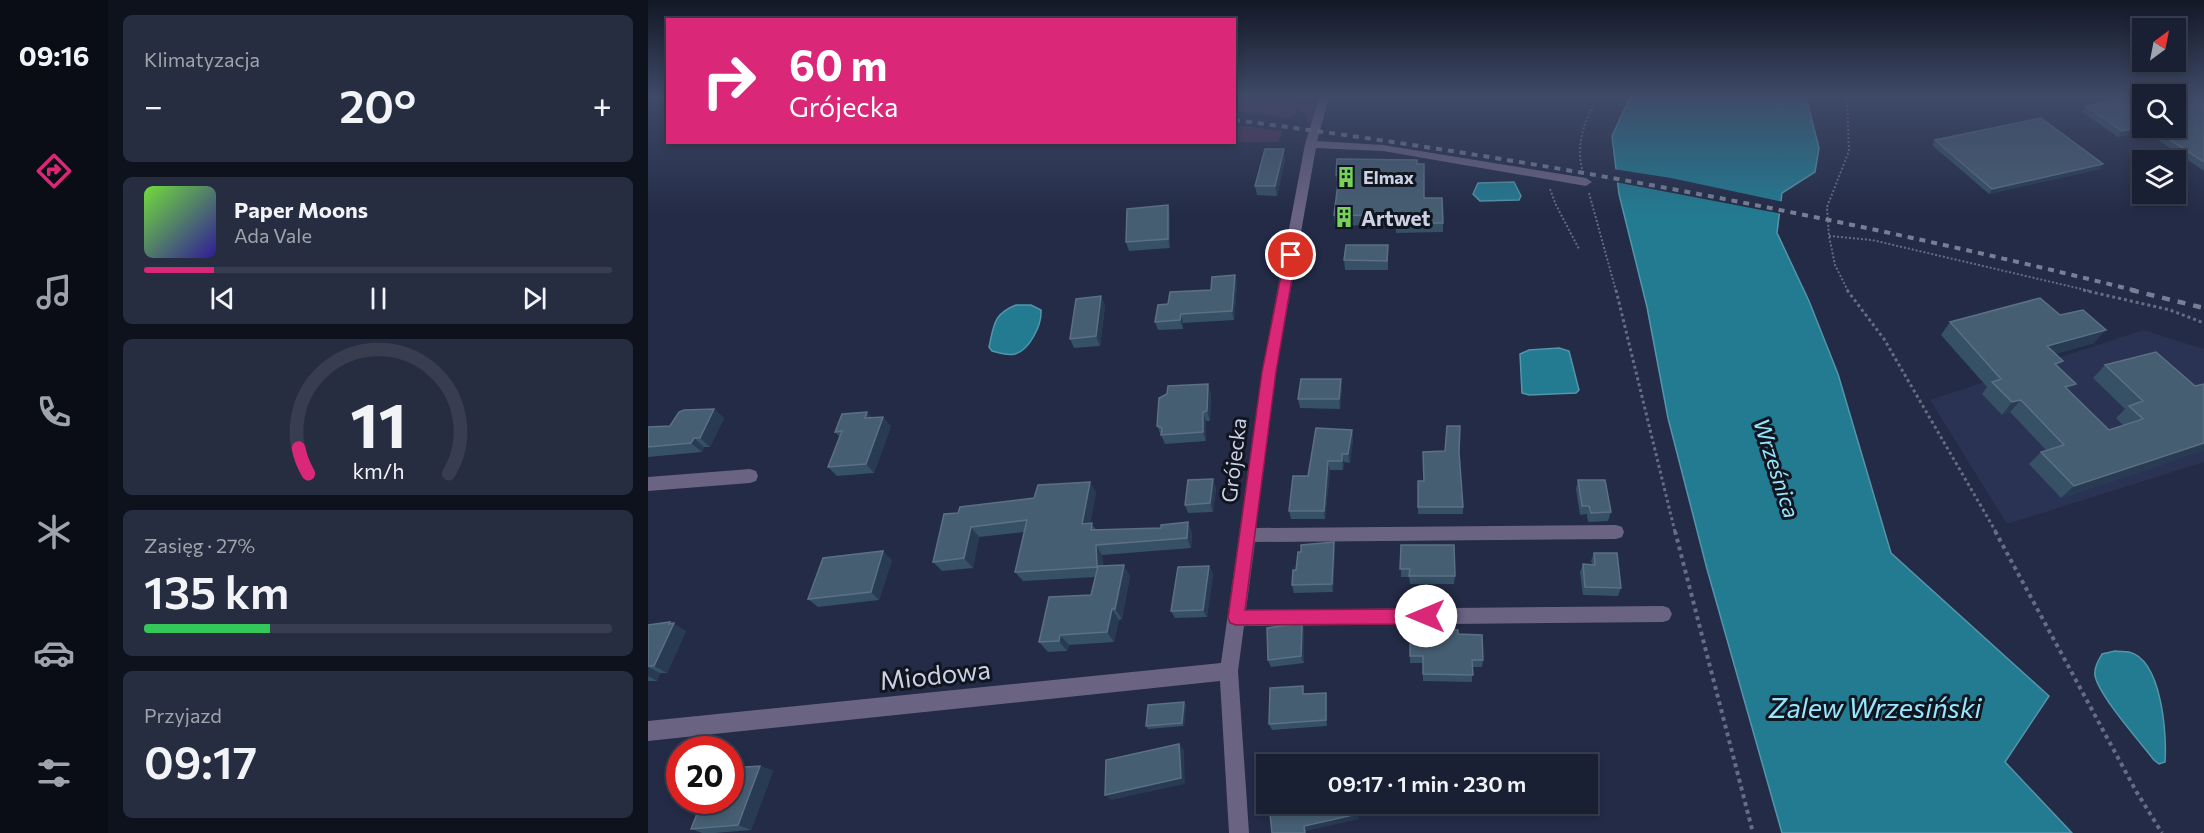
<!DOCTYPE html>
<html lang="pl">
<meta charset="utf-8">
<style>
body{margin:0;font-family:Commissioner,sans-serif;background:#272d40;color:#f1f3f6;height:100vh;display:flex;flex-direction:column;font-size:22px;white-space:nowrap}
*{box-sizing:border-box;margin:0}
p{font-size:20px;color:#9fa3ac}
.icon{flex:none;width:33px;height:33px;fill:none;stroke:currentColor;stroke-width:2;stroke-linecap:round;stroke-linejoin:round}
.map{position:relative;flex:1;overflow:hidden}
.drawer{display:flex;flex-direction:column;gap:15px;padding:15px;background:#0e121d;width:540px}
.drawer>*{flex:none}
.guide{position:absolute;left:18px;top:18px;width:570px;height:126px;border-radius:0px;box-shadow:0 3px 9px #0003,0 0 0 2px #383e4f;background:#db2777;color:#fff;overflow:hidden}
.needle{width:39px;rotate:32deg}
.buttons{position:absolute;left:1484px;top:18px;display:grid;gap:12px}
.buttons a{display:grid;place-items:center;width:54px;height:54px;border-radius:0px;background:#1a2034;box-shadow:0 3px 9px #0003,0 0 0 2px #383e4f;font-size:30px}
.speed{position:absolute;left:18px;top:736px;display:flex;gap:12px;font-size:30px;font-weight:700;text-align:center}
.speed>*{display:grid;place-content:center;width:78px;height:78px;border-radius:50%;background:#1a2034;box-shadow:0 3px 9px #0003,0 0 0 2px #383e4f;line-height:1}
.speed .limit{border:9px solid #d22;background:#fff;color:#111}
.pin{position:absolute;display:grid;place-items:center;width:51px;height:51px;color:#fff;margin:-26px;border:3px solid #fff;border-radius:50%;box-shadow:0 2px 6px #0007}
.me{position:absolute;width:66px;margin:-33px;rotate:270deg;stroke-linejoin:round;filter:drop-shadow(0 0 4px #0008)}
.turn{display:flex;align-items:center;gap:21px;height:126px;padding:0 24px;font-size:27px}
.turn .icon{width:78px;height:78px;stroke-width:2.5}
.turn b{display:block;font-size:42px;line-height:51px}
.big{font-size:45px;font-weight:600;line-height:1.1}
.drawer .widget{flex:1;display:flex;flex-direction:column;justify-content:center;gap:9px;min-width:0;padding:0 21px;border-radius:9px;background:#272d40}
.drawer .dial{align-items:center;gap:0}
.dial svg{height:156px;overflow:visible;fill:none;stroke:#383e4f;stroke-width:7;stroke-linecap:round;text-anchor:middle}
.dial text{fill:#f1f3f6;stroke:none}
.song{display:flex;align-items:center;gap:18px}
.cover{width:72px;height:72px;border-radius:9px;background:linear-gradient(135deg,hsl(100 70% 55%),hsl(250 70% 35%))}
.played{height:6px;border-radius:3px;background:linear-gradient(90deg,#db2777 15%,#383e4f 15%)}
.keys{display:flex;justify-content:space-around;direction:ltr}
.heat{display:flex;justify-content:space-between;align-items:center;font-size:33px;direction:ltr}
.charge{height:9px;border-radius:4px;background:linear-gradient(90deg,#34c759 27%,#383e4f 0)}
.trip{position:absolute;left:608px;top:754px;width:342px;height:60px;border-radius:0px;background:#1a2034;box-shadow:0 3px 9px #0003,0 0 0 2px #383e4f;font-weight:600;line-height:60px;text-align:center}
main{display:flex;flex:1;min-height:0}
.tab-bar{display:flex;flex-direction:column;width:108px;justify-content:space-around;align-items:center;background:#0a0d15;color:#9fa3ac}
.tab-bar .icon{width:42px;height:42px}
.tab-bar .current{color:#db2777}
.tab-bar b{font-size:27px;color:#f1f3f6}
.map>svg:first-child{display:block}
.built{fill:#2a3354}
.green{fill:#4f2e53}
.water{fill:#227b91;stroke:#5595aa;stroke-width:1.5}
.pier{fill:#232b46}
.lines{fill:none;stroke-linecap:round;stroke-linejoin:round}
.path-far2{stroke:#656c83;stroke-width:2;stroke-dasharray:2 2;stroke-linecap:butt}
.path-far1{stroke:#656c83;stroke-width:3;stroke-dasharray:3 3;stroke-linecap:butt}
.path{stroke:#656c83;stroke-width:4;stroke-dasharray:4 4;stroke-linecap:butt}
.minor{fill:#6b6382;fill-rule:evenodd}
.rail-far1{stroke:#787f95;stroke-width:4;stroke-dasharray:6 6;stroke-linecap:butt}
.rail{stroke:#787f95;stroke-width:4.5;stroke-dasharray:8 8;stroke-linecap:butt}
.wall{fill:#365065}
.shaded-wall{fill:#283b53}
.building{fill:#465e72;stroke:#5b7084;stroke-width:1.5}
.route{fill:#db2777;stroke:#8e194d;stroke-width:1.5}
.labels{text-anchor:middle;dominant-baseline:central;stroke-width:6;stroke-linejoin:round;paint-order:stroke}
.far-poi-label{font-size:18px;font-weight:bold;fill:#ccd2e4;stroke:#111520;text-anchor:start}
.poi-label{font-size:21px;font-weight:bold;fill:#ccd2e4;stroke:#111520;text-anchor:start}
.street-label{font-size:21px;fill:#ccd2e4;stroke:#111520}
.water-label{font-size:22px;font-style:italic;fill:#97e6fc;stroke:#111520}
.near-street-label{font-size:26px;fill:#ccd2e4;stroke:#111520}
.near-water-label{font-size:27px;font-style:italic;fill:#97e6fc;stroke:#111520}
</style>
<main>
<nav class="tab-bar">
<b>09:16</b>
<svg class="icon current" aria-label="directions" viewBox="0 0 24 24"><path d="M12 3l9 9-9 9-9-9zM9 14v-3h6M13 9l2 2-2 2"/></svg>
<svg class="icon" aria-label="music" viewBox="0 0 24 24"><path d="M9 18V5l10-2v13"/><circle cx="6" cy="18" r="3"/><circle cx="16" cy="16" r="3"/></svg>
<svg class="icon" aria-label="phone" viewBox="0 0 24 24"><path d="M5 4h4l2 5-3 2q2 4 5 5l2-3 5 2v4C11 20 4 13 5 4z"/></svg>
<svg class="icon" aria-label="climate" viewBox="0 0 24 24"><path d="M12 3v18M4 7l16 10M4 17L20 7"/></svg>
<svg class="icon" aria-label="car" viewBox="0 0 24 24"><path d="M5 17H2v-5l4-1 3-4h7l3 4 3 1v5h-3M9 17h6M6 11h13"/><circle cx="7" cy="17" r="2"/><circle cx="17" cy="17" r="2"/></svg>
<svg class="icon" aria-label="filters" viewBox="0 0 24 24"><path d="M4 7h16M4 17h16"/><circle cx="9" cy="7" r="2"/><circle cx="15" cy="17" r="2"/></svg>
</nav>
<section class="drawer">
<div class="widget"><p>Klimatyzacja</p>
<div class="heat"><a>−</a><b class="big">20°</b><a>+</a></div>
</div>
<div class="widget">
<div class="song"><i class="cover"></i><div><b>Paper Moons</b><p>Ada Vale</p></div></div>
<div class="played"></div>
<div class="keys"><svg class="icon" aria-label="previous" viewBox="0 0 24 24"><path d="M18 5L8 12l10 7zM5 5v14"/></svg><svg class="icon" aria-label="pause" viewBox="0 0 24 24"><path d="M8 5v14M16 5v14"/></svg><svg class="icon" aria-label="next" viewBox="0 0 24 24"><path d="M6 5l10 7-10 7zM19 5v14"/></svg></div>
</div>
<div class="widget dial"><svg viewBox="0 0 100 80">
<path d="M14 69A42 42 0 1 1 86 69"/>
<path d="M14 69A42 42 0 0 1 9 56" stroke="#db2777"/>
<text x="50" y="56" font-size="32" font-weight="700">11</text>
<text x="50" y="72" font-size="11">km/h</text>
</svg></div>
<div class="widget"><p>Zasięg · 27%</p><b class="big">135 km</b><div class="charge"></div></div>
<div class="widget"><p>Przyjazd</p><b class="big">09:17</b></div>
</section>
<div class="map">
<svg width="1556" height="833" viewBox="0 0 1556 833">
<rect width="100%" height="100%" fill="#232b46"/>
<!-- built -->
<path class="built" d="M 1495,330 L 1556,349 L 1556,462 L 1359,524 L 1282,400 Z"/>
<!-- green -->
<path class="green" d="M 587,97 L 621,97 L 667,106 L 663,122 L 659,122 L 659,114 L 649,109 L 643,118 L 587,111 Z
M 587,125 L 635,131 L 630,142 L 587,142 Z"/>
<!-- water -->
<path class="water" d="M 982,97 L 1158,97 L 1171,148 L 1167,172 L 1134,193 L 1129,233 L 1161,301 L 1190,374 L 1243,553 L 1401,696 L 1357,762 L 1424,833 L 1134,833 L 1059,569 L 1020,418 L 999,307 L 971,194 L 964,136 Z
M 866,182 L 873,196 L 871,200 L 832,201 L 825,194 L 830,183 Z
M 368,305 L 383,305 L 393,310 C 394,324 382,350 367,354 C 360,356 351,353 344,351 L 341,347 C 346,325 345,314 368,305 Z
M 911,348 L 921,351 L 931,390 L 928,393 L 881,395 L 874,393 L 872,354 L 881,350 Z
M 1467,651 C 1471,652 1477,651 1481,652 C 1514,660 1519,735 1517,762 L 1511,764 L 1506,760 C 1492,742 1452,697 1447,676 C 1446,668 1450,661 1454,654 Z"/>
<!-- pier -->
<path class="pier" d="M 965,169 L 1023,178 L 1136,202 L 1134,214 L 967,182 Z"/>
<g class="lines">
<!-- path-far2 -->
<path class="path-far2" d="M 1199,97 L 1201,151 L 1179,207 L 1181,236 L 1187,265 L 1200,291
M 934,169 C 928,142 937,121 949,97
M 902,189 L 908,205 L 931,249
M 941,193 L 968,291
M 1181,236 L 1224,240 L 1442,291"/>
<!-- path-far1 -->
<path class="path-far1" d="M 968,290 L 1027,532
M 1199,290 L 1236,339 L 1348,532
M 1435,290 L 1522,310 L 1556,323"/>
<!-- path -->
<path class="path" d="M 1027,531 L 1105,833
M 1347,531 L 1488,791 L 1514,833"/>
<!-- minor -->
<path class="minor" d="M 671,97 L 681,97 L 669,141 L 735,145 L 938,178 L 944,182 L 938,186 L 735,151 L 668,148 L 628,372 L 608,528 L 968,525 L 974,527 L 976,532 L 974,537 L 968,539 L 607,542 L 598,610 L 1015,606 L 1021,608 L 1024,614 L 1021,620 L 1015,622 L 596,626 L 590,671 L 601,833 L 581,833 L 572,681 L 0,741 L 0,721 L 573,663 L 614,372 L 657,144 Z
M 102,469 L 108,471 L 110,476 L 108,481 L 102,483 L 0,491 L 0,477 Z"/>
<!-- rail-far1 -->
<path class="rail-far1" d="M 586,120 C 891,159 1191,216 1489,291"/>
<!-- rail -->
<path class="rail" d="M 1483,290 L 1556,308"/>
</g>
<!-- wall -->
<path class="wall" d="M 1556,97 L 1556,171 L 1497,131 L 1470,137 L 1434,112 L 1438,106 L 1494,128 L 1527,128 Z
M 1287,140 L 1452,169 L 1341,194 L 1284,145 Z
M 637,159 L 629,196 L 609,195 L 607,186 Z
M 769,164 L 776,198 L 795,223 L 795,232 L 748,233 L 748,226 L 687,225 L 686,215 L 690,184 L 689,184 L 688,175 Z
M 522,213 L 522,248 L 481,251 L 478,242 Z
M 740,254 L 740,270 L 697,270 L 696,260 Z
M 587,275 L 589,284 L 586,320 L 535,323 L 535,329 L 510,330 L 507,322 L 520,304 L 563,290 Z
M 453,296 L 457,306 L 452,346 L 426,348 L 422,339 Z
M 1412,315 L 1446,343 L 1407,354 L 1410,367 L 1421,391 L 1461,430 L 1476,426 L 1468,418 L 1477,409 L 1445,378 L 1457,365 L 1508,352 L 1516,464 L 1413,498 L 1381,464 L 1393,452 L 1398,450 L 1362,412 L 1354,415 L 1334,394 L 1339,387 L 1293,335 L 1302,322 Z
M 694,389 L 692,409 L 652,408 L 650,399 Z
M 563,393 L 562,421 L 558,421 L 558,441 L 517,444 L 509,426 Z
M 66,409 L 76,418 L 62,447 L 56,447 L 54,452 L 0,457 L 0,427 L 22,426 Z
M 219,412 L 224,418 L 243,426 L 226,473 L 189,476 L 180,467 L 192,437 L 187,432 Z
M 704,430 L 705,439 L 702,463 L 696,462 L 695,470 L 682,470 L 677,519 L 643,519 L 641,511 L 660,476 Z
M 811,452 L 815,507 L 815,514 L 770,514 L 770,481 L 776,481 Z
M 930,480 L 963,512 L 960,521 L 940,522 L 939,514 L 932,515 L 928,489 Z
M 568,488 L 565,512 L 540,513 L 537,505 Z
M 448,492 L 442,523 L 448,529 L 544,532 L 543,548 L 454,555 L 455,566 L 482,576 L 474,619 L 471,620 L 466,642 L 421,645 L 419,651 L 400,652 L 391,642 L 443,595 L 447,577 L 375,581 L 367,572 L 376,532 L 331,537 L 325,568 L 294,571 L 285,562 L 310,513 Z
M 753,545 L 807,576 L 806,584 L 762,584 L 761,577 L 753,577 Z
M 687,550 L 685,592 L 646,593 L 644,585 L 648,570 Z
M 946,553 L 973,588 L 970,596 L 935,595 L 932,572 L 935,564 L 944,564 L 943,561 Z
M 244,560 L 231,600 L 170,607 L 160,599 Z
M 561,566 L 565,574 L 559,617 L 527,618 L 523,611 Z
M 22,622 L 38,631 L 19,673 L 12,673 L 9,681 L 0,681 L 0,625 Z
M 654,623 L 656,631 L 656,663 L 623,667 L 620,660 Z
M 810,634 L 835,660 L 834,667 L 824,667 L 824,682 L 775,681 L 775,663 L 762,663 L 762,656 L 782,636 Z
M 657,693 L 657,694 L 678,693 L 679,700 L 679,726 L 624,730 L 621,724 Z
M 536,702 L 538,705 L 536,726 L 500,729 L 498,726 Z
M 112,766 L 125,771 L 103,830 L 67,833 L 54,833 L 43,829 Z"/>
<!-- shaded-wall -->
<path class="shaded-wall" d="M 1494,127 L 1500,128 L 1497,131 L 1470,137 L 1474,131 Z
M 636,149 L 637,159 L 629,196 L 627,186 Z
M 1455,164 L 1452,169 L 1341,194 L 1344,189 Z
M 520,205 L 522,213 L 522,248 L 520,239 Z
M 587,275 L 589,284 L 586,320 L 584,311 Z
M 453,296 L 457,306 L 452,346 L 448,336 Z
M 533,314 L 535,323 L 535,329 L 532,320 Z
M 1458,330 L 1446,343 L 1389,359 L 1399,346 Z
M 1415,361 L 1404,374 L 1407,364 Z
M 693,379 L 694,389 L 692,409 L 691,399 Z
M 560,384 L 563,393 L 562,421 L 559,411 Z
M 1428,384 L 1416,396 L 1417,387 Z
M 1373,400 L 1362,412 L 1354,415 L 1364,402 Z
M 66,409 L 76,418 L 62,447 L 52,438 Z
M 219,412 L 227,422 L 217,418 Z
M 555,412 L 558,421 L 558,441 L 555,432 Z
M 235,417 L 243,426 L 226,473 L 218,464 Z
M 704,430 L 705,439 L 702,463 L 700,454 Z
M 46,438 L 56,447 L 54,452 L 43,443 Z
M 1556,443 L 1556,451 L 1413,498 L 1426,486 Z
M 694,454 L 696,462 L 695,470 L 694,461 Z
M 680,461 L 682,470 L 677,519 L 676,511 Z
M 565,479 L 568,488 L 565,512 L 562,503 Z
M 442,482 L 448,492 L 440,534 L 434,524 Z
M 540,522 L 544,532 L 543,548 L 539,538 Z
M 323,527 L 331,537 L 325,568 L 316,558 Z
M 686,542 L 687,550 L 685,592 L 684,584 Z
M 448,545 L 454,555 L 455,576 L 449,567 Z
M 235,551 L 244,560 L 231,600 L 223,592 Z
M 476,565 L 482,576 L 474,619 L 467,609 Z
M 561,566 L 565,574 L 559,617 L 555,610 Z
M 464,609 L 471,620 L 466,642 L 459,632 Z
M 22,622 L 38,631 L 19,673 L 6,666 Z
M 654,623 L 656,631 L 656,663 L 653,656 Z
M 412,635 L 421,645 L 419,651 L 411,641 Z
M 0,667 L 12,673 L 9,681 L 0,676 Z
M 678,693 L 679,700 L 679,726 L 678,720 Z
M 536,702 L 538,705 L 536,726 L 534,723 Z
M 531,744 L 536,750 L 537,784 L 463,800 L 457,795 Z
M 112,766 L 125,771 L 103,830 L 90,825 Z
M 709,804 L 711,819 L 658,831 L 658,833 L 657,833 L 656,826 Z"/>
<!-- building -->
<path class="building" d="M 1479,97 L 1494,97 L 1494,127 L 1474,131 L 1438,106 Z
M 1527,97 L 1555,97 L 1556,98 L 1556,162 L 1504,128 L 1527,128 Z
M 1393,118 L 1455,164 L 1344,189 L 1287,140 Z
M 617,149 L 636,149 L 627,186 L 607,186 Z
M 689,159 L 769,160 L 769,164 L 776,164 L 776,198 L 794,198 L 795,223 L 748,223 L 748,216 L 686,215 L 691,175 L 688,175 Z
M 520,205 L 520,239 L 478,242 L 479,209 Z
M 698,245 L 740,245 L 739,261 L 696,260 Z
M 587,275 L 584,311 L 533,314 L 532,320 L 507,322 L 510,305 L 520,304 L 522,292 L 563,290 L 564,277 Z
M 453,296 L 448,336 L 422,339 L 428,299 Z
M 1392,298 L 1412,315 L 1435,310 L 1458,330 L 1399,346 L 1415,361 L 1407,364 L 1428,384 L 1417,387 L 1461,430 L 1495,419 L 1481,406 L 1495,401 L 1457,365 L 1508,352 L 1547,386 L 1556,384 L 1556,443 L 1426,486 L 1393,452 L 1416,445 L 1373,400 L 1364,402 L 1344,382 L 1353,379 L 1302,322 Z
M 653,379 L 693,379 L 691,399 L 650,399 Z
M 560,384 L 559,411 L 555,412 L 555,432 L 513,435 L 514,428 L 509,426 L 511,398 L 519,394 L 520,386 Z
M 66,409 L 52,438 L 46,438 L 43,443 L 0,447 L 0,427 L 22,426 L 31,412 L 36,410 Z
M 219,412 L 217,418 L 235,417 L 218,464 L 180,467 L 194,431 L 187,432 L 194,414 Z
M 799,426 L 812,426 L 811,452 L 815,507 L 770,507 L 770,481 L 776,481 L 775,452 L 797,451 Z
M 668,428 L 704,430 L 700,454 L 694,454 L 694,461 L 680,461 L 676,511 L 641,511 L 645,476 L 660,476 Z
M 565,479 L 562,503 L 537,505 L 540,480 Z
M 930,480 L 957,480 L 963,512 L 943,513 L 941,506 L 934,506 Z
M 442,482 L 434,524 L 444,523 L 443,530 L 513,528 L 513,525 L 540,522 L 539,538 L 448,545 L 449,567 L 367,572 L 379,520 L 323,527 L 316,558 L 285,562 L 296,514 L 310,513 L 312,507 L 386,498 L 390,485 Z
M 686,542 L 684,584 L 644,585 L 645,570 L 648,570 L 650,552 L 653,552 L 653,545 Z
M 753,545 L 806,545 L 807,576 L 761,576 L 762,569 L 752,569 Z
M 235,551 L 223,592 L 160,599 L 175,558 Z
M 946,553 L 969,553 L 973,588 L 937,587 L 935,564 L 947,565 Z
M 476,565 L 467,609 L 464,609 L 459,632 L 412,635 L 411,641 L 391,642 L 401,597 L 443,595 L 450,566 Z
M 561,566 L 555,610 L 523,611 L 530,567 Z
M 22,622 L 21,624 L 26,623 L 6,666 L 0,666 L 0,625 Z
M 654,623 L 653,656 L 620,660 L 619,628 Z
M 782,629 L 810,630 L 810,634 L 834,635 L 835,660 L 824,660 L 825,675 L 775,674 L 775,656 L 762,656 L 762,636 L 782,636 Z
M 655,686 L 655,694 L 678,693 L 678,720 L 621,724 L 622,688 Z
M 536,702 L 534,723 L 498,726 L 500,705 Z
M 531,744 L 533,778 L 457,795 L 458,760 Z
M 658,762 L 659,765 L 642,765 Z
M 112,766 L 90,825 L 43,829 L 54,801 L 82,801 L 82,768 Z
M 621,804 L 709,804 L 710,814 L 656,826 L 657,833 L 624,833 Z"/>
<!-- sky -->
<linearGradient id="sky" x2="0" y2="1"><stop stop-color="#131826"/><stop offset="0.45" stop-color="#3f4a68"/><stop offset="1" stop-color="#3f4a68" stop-opacity="0"/></linearGradient>
<rect width="1556" height="214" fill="url(#sky)"/>
<!-- route -->
<path class="route" d="M 643,252 L 648,255 L 628,372 L 597,610 L 778,609 L 784,611 L 786,616 L 784,621 L 778,624 L 588,625 L 582,623 L 580,618 L 614,372 L 637,255 Z"/>
<!-- icons -->
<defs>
<symbol id="building-bare" viewBox="-9 -9 18 18"><path d="M-4-6H4V6H1V3H-1V6H-4ZM-2.5-4.3h1.7v1.8h-1.7ZM.8-4.3h1.7v1.8H.8ZM-2.5-1h1.7V.8h-1.7ZM.8-1h1.7V.8H.8Z" fill="#76d25a" stroke="#111520" stroke-width="2.5" paint-order="stroke"/></symbol>
</defs>
<g fill-rule="evenodd">
<use href="#building-bare" x="683" y="162" width="30" height="30"/>
<use href="#building-bare" x="681" y="202" width="30" height="30"/>
</g>
<g class="labels">
<!-- far-poi labels -->
<g class="far-poi-label">
<text x="715" y="177">Elmax</text>
</g>
<!-- poi labels -->
<g class="poi-label">
<text x="713" y="217">Artwet</text>
</g>
<!-- street labels -->
<g class="street-label">
<text transform="translate(585 460) rotate(-83)">Grójecka</text>
</g>
<!-- water labels -->
<g class="water-label">
<text transform="translate(1129 468) rotate(72)">Wrześnica</text>
</g>
<!-- near-street labels -->
<g class="near-street-label">
<text transform="translate(287 674) rotate(-6)">Miodowa</text>
</g>
<!-- near-water labels -->
<g class="near-water-label">
<text x="1227" y="707">Zalew Wrzesiński</text>
</g>
</g>
</svg>
<div class="buttons">
<a><svg class="needle" viewBox="-14 -14 28 28"><path d="M0-13l5 13h-10z" fill="#e53935"/><path d="M0 13l5-13h-10z" fill="#9fa3ac"/></svg></a>
<a><svg class="icon" aria-label="search" viewBox="0 0 24 24"><circle cx="10" cy="10" r="6"/><path d="M15 15l6 6"/></svg></a>
<a><svg class="icon" aria-label="layers" viewBox="0 0 24 24"><path d="M12 4l9 5-9 5-9-5zM3 14l9 5 9-5"/></svg></a>
</div>
<div class="speed"><div class="limit">20</div></div>
<div class="pin" style="left:643px;top:255px;background:#d93025"><svg class="icon" aria-label="arrive" viewBox="0 0 24 24"><path d="M6 21V4h12l-3 4 3 4H6"/></svg></div>
<svg class="me" style="left:778px;top:616px" viewBox="-20 -20 40 40"><circle r="19" fill="#fff"/><path d="M0-13L10 11 0 6-10 11z" fill="#db2777"/></svg>
<div class="trip">09:17 · 1 min · 230 m</div>
<div class="guide">
<div class="turn"><svg class="icon" aria-label="right" viewBox="0 0 24 24"><path d="M7 20v-9h11M14 6l5 5-5 5"/></svg><div><b>60 m</b>Grójecka</div></div>
</div>
</div>
</main>
